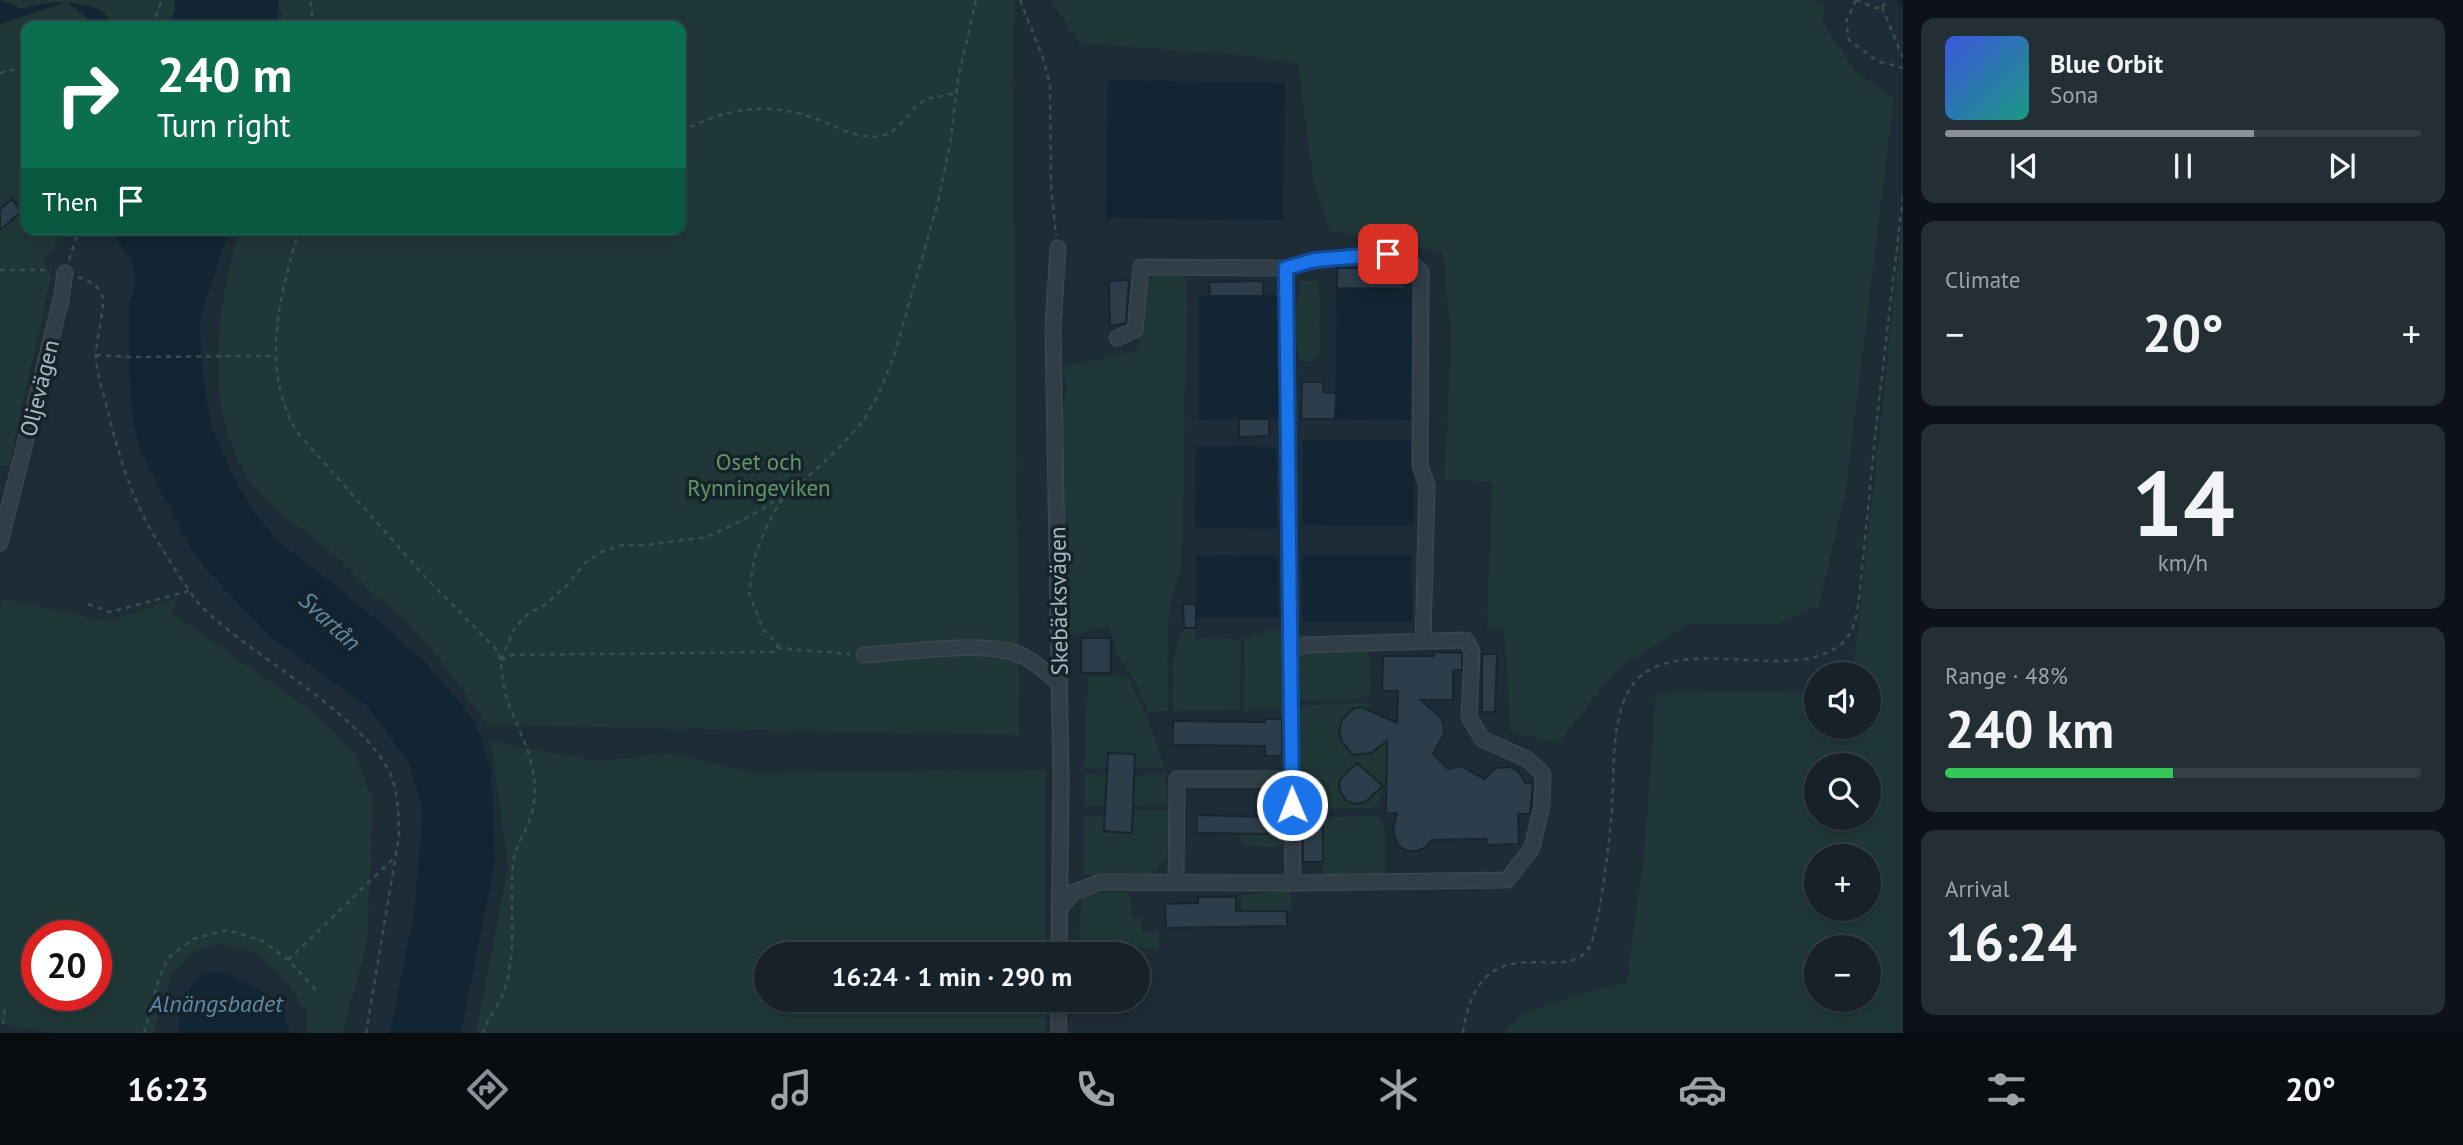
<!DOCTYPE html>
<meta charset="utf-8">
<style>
body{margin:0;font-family:"PT Sans",sans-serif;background:#232e35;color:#f1f3f6;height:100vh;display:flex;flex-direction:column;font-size:26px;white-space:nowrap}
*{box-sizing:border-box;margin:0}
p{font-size:23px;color:#9ea3a8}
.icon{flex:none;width:38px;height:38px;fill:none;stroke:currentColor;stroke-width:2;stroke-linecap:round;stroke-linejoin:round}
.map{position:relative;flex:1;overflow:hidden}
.panel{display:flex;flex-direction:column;gap:18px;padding:18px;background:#0c1217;width:560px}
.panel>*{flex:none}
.top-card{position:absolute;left:21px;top:21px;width:665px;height:214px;border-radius:14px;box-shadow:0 4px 10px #0003,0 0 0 2px #353e46;background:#0b6e4f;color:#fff;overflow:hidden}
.buttons{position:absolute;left:1804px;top:662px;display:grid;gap:14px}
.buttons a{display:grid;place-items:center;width:77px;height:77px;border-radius:50%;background:#162129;box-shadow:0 4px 10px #0003,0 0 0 2px #353e46;font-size:35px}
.speed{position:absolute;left:21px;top:920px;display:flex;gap:14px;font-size:35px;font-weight:700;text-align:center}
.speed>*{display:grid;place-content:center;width:91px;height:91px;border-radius:50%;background:#162129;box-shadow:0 4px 10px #0003,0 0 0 2px #353e46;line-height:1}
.speed .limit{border:10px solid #d22;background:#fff;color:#111}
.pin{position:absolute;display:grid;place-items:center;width:60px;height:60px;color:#fff;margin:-30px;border-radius:14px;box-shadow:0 4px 10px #0006}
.me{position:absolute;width:77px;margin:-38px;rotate:359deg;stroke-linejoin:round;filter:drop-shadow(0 0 5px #0008)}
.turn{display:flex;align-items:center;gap:24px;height:147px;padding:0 21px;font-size:32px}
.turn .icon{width:91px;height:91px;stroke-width:2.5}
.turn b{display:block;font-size:49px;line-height:60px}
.then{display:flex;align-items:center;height:66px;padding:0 21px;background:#0003;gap:14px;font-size:26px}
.big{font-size:52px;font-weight:700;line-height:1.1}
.panel .card{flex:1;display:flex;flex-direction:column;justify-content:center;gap:10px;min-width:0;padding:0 24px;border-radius:14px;background:#232e35}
.panel .dial{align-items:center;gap:0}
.dial b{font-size:91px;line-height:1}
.song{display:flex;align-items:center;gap:21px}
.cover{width:84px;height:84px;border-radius:10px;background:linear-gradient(135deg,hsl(230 70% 55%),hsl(170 70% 35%))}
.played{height:7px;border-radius:4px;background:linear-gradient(90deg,#8c9099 65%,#353e46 65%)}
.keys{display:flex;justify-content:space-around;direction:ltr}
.heat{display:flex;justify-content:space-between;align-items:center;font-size:38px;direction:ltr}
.charge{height:10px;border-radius:5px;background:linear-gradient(90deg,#34c759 48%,#353e46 0)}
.trip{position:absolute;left:754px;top:942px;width:396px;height:70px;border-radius:35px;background:#162129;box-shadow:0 4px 10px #0003,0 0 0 2px #353e46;font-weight:700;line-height:70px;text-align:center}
.tabs{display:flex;height:112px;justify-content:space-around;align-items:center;background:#090d10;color:#9ea3a8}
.tabs .icon{width:49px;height:49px}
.tabs .selected{color:#8c9099}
.tabs b{font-size:32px;color:#f1f3f6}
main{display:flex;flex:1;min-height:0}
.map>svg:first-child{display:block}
.green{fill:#1f3837;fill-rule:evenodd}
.water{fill:#112534}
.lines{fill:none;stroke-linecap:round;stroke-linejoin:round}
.stream{stroke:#112534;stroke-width:4.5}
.building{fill:#2c3e4b;stroke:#19252d;stroke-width:2}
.minor-casing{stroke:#3a4751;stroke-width:17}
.path{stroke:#38504e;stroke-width:2.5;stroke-dasharray:5 5;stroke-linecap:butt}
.minor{stroke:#313e47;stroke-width:14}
.route-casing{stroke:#114b97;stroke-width:18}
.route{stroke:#1a73e8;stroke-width:12}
.labels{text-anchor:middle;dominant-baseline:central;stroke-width:7;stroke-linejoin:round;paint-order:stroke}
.street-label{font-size:23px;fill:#aab9c5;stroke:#17232b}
.park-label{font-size:23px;fill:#619665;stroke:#17232b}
.water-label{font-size:24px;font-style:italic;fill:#608aa7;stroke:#17232b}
</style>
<main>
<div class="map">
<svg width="1903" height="1033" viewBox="0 0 1903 1033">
<rect width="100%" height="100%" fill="#1d2c37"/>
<!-- green -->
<path class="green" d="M 0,0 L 1015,0 L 1013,79 L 1019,735 L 488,725 C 461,689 436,652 406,620 C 396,610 383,603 372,593 C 358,580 346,564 331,552 C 309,532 281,516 261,494 C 199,425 215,311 240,229 L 681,229 L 681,26 L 282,26 L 282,12 L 175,10 L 169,26 L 26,26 L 26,229 L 69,229 L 43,260 L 51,278 L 9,466 L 0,466 Z
M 1051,0 L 1810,0 L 1825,7 L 1822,22 L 1856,71 L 1894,99 L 1846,487 L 1819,606 L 1777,624 L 1688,624 L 1616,670 L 1559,743 L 1511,732 L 1504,631 L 1487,628 L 1492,483 L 1445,479 L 1451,336 L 1443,252 L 1330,231 L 1313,179 L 1298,64 L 1251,56 L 1079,43 Z
M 1903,218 L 1903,1033 L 1505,1033 L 1520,1016 L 1575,995 L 1627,982 L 1644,854 L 1656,693 L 1816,691 L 1816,726 L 1869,726 L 1869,674 L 1853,674 ZM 1816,765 L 1869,765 L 1869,817 L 1816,817 ZM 1816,856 L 1869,856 L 1869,908 L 1816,908 ZM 1816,947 L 1869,947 L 1869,999 L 1816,999 Z
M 1159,271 L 1183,273 L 1187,280 L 1182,568 C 1160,615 1170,661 1168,711 L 1149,712 L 1133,678 L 1117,655 L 1109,626 L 1072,635 L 1066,628 L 1062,612 L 1054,494 L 1066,387 L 1063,367 L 1136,351 C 1146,327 1138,282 1159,271 Z
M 1302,281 L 1319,281 L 1320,355 L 1311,361 L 1302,362 C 1292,345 1295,299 1302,281 Z
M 3,598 L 109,622 L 177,598 L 172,613 L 307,708 L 354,751 L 373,802 L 367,943 L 342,1033 L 307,1033 L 307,1012 L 279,972 L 254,952 L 222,944 L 197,950 L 172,973 L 153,1033 L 53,1033 L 0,1023 L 0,610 ZM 37,936 L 96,936 L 96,996 L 37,996 Z
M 1184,628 L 1196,628 L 1195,638 L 1241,639 L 1240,710 L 1174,711 C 1173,684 1170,652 1184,628 Z
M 1281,629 L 1284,709 L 1244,710 L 1244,639 L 1251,639 L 1251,635 L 1261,635 L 1262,631 Z
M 1314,648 L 1369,649 L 1370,694 L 1357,699 L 1301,700 C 1295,693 1294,674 1297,665 C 1299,657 1307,652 1314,648 Z
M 1088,676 L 1128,677 L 1151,726 L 1165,768 L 1134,768 L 1135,755 L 1108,753 L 1107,768 L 1084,769 Z
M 1368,703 L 1373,708 C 1354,706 1343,711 1340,731 L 1387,739 L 1386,778 L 1378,805 L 1371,809 L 1304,809 L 1299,799 L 1298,711 L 1307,705 Z
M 491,741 L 599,761 L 671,753 L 755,773 L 1046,770 L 1046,954 L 766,954 L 766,999 L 1046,999 L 1046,1033 L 476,1033 L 508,867 Z
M 1085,774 L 1107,775 L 1106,806 L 1085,806 Z
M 1166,774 L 1167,805 L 1133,806 L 1134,775 Z
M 1265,795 L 1281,796 L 1284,802 L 1283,844 L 1274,847 L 1244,846 L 1240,834 L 1267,834 Z
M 1132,810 L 1168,810 L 1167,853 L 1165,860 L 1156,871 L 1149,874 L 1083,875 L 1084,816 L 1105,816 L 1105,831 L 1131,833 Z
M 1377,816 L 1385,826 L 1385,875 L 1380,877 L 1323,875 L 1323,817 Z
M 1290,891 L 1291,909 L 1287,911 L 1241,911 L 1242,895 Z
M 1127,892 L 1130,898 L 1131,918 L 1141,918 L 1141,932 L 1159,932 L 1158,948 L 1088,944 L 1079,940 L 1082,896 L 1086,893 Z"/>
<!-- water -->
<path class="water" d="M 0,0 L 23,9 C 46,0 77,0 100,10 C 106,14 111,21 116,26 L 97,26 L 67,2 L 0,24 Z
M 174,0 L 279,0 L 276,26 L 169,26 L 175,10 Z
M 1108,80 L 1285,83 L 1283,220 L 1106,218 Z
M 117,229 L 229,229 L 200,318 L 201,362 L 211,426 L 236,483 L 255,514 L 278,541 L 346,594 L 422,659 L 475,721 L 491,770 L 495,861 L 461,1033 L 390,1033 L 415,907 L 423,808 L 408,761 L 369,708 L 272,638 L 204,567 L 189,545 L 139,448 L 132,413 L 129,370 L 129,304 L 135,286 L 135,272 L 131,261 L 115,237 Z
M 1337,288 L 1413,289 L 1411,420 L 1335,419 Z
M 1278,295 L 1279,419 L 1199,420 L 1199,296 Z
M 1303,440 L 1415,440 L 1414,526 L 1302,525 Z
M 1196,446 L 1276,447 L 1277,529 L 1195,527 Z
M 1278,555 L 1279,618 L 1196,618 L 1196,556 Z
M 1302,555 L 1412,555 L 1412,622 L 1302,622 Z
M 222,972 L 260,990 L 280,1008 L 290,1033 L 179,1033 C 179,1005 184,994 203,973 Z"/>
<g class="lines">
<!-- stream -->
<path class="stream" d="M 1900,2 L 1903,3"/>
</g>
<!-- building -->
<path class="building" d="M 12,199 L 22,211 L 0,230 L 0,209 Z
M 1337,268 L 1403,268 L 1405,289 L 1337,288 Z
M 1129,280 L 1126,323 L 1110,326 L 1109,281 Z
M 1263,281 L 1263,296 L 1210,296 L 1209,282 Z
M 1302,382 L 1323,382 L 1323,392 L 1336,393 L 1335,419 L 1301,419 Z
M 1239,419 L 1269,419 L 1269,436 L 1239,437 Z
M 1183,604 L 1196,604 L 1196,628 L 1184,628 Z
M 1081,638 L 1111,638 L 1111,673 L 1081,673 Z
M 1434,652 L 1462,653 L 1462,670 L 1453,670 L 1453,700 L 1421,700 L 1441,718 L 1444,727 L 1443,736 L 1433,754 L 1448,769 L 1461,766 L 1484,779 L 1496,768 L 1511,767 L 1519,772 L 1525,783 L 1533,783 L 1530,814 L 1518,814 L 1519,844 L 1487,845 L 1486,839 L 1431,840 L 1426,847 L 1417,851 L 1407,851 L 1399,846 L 1395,838 L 1393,830 L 1397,813 L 1386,813 L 1387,741 L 1371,753 L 1353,755 L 1342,742 L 1339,731 L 1342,720 L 1353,709 L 1361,707 L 1397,723 L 1398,691 L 1382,691 L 1383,656 L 1434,656 Z
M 1482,654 L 1497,654 L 1495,712 L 1482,712 Z
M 1265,719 L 1282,719 L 1282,756 L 1265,756 L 1265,746 L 1173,745 L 1173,721 L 1265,722 Z
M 1108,753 L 1135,754 L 1132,833 L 1104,831 Z
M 1357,763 L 1383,786 L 1365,802 L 1356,804 L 1347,801 L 1341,794 L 1339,785 L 1341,778 Z
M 1197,815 L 1267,817 L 1267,834 L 1197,833 Z
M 1303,817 L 1323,817 L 1323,862 L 1303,862 Z
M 1198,897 L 1236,897 L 1236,911 L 1287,911 L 1287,926 L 1166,928 L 1165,904 L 1198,903 Z"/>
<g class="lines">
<defs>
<path id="minor" d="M 1058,248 L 1053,328 L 1061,780 L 1059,954
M 1286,268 L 1293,883
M 1117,338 L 1135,330 L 1141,267 L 1286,268 L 1315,260 L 1388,254 L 1406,257 L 1421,272 L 1420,466 L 1427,485 L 1423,641
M 0,543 L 61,300 L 65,273
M 864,655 C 902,653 981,641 1015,653 C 1032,658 1045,672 1059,683
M 1176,882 L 1177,779 L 1292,779
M 1059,910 L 1072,893 L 1100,882 L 1293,883 L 1507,880 L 1532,848 L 1542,805 L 1543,774 L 1527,759 L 1482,739 L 1469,717 L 1472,651 L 1466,640 L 1304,645 L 1290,652
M 1058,999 L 1059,1033"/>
</defs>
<!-- minor casing -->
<use href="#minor" class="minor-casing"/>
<!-- path -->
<path class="path" d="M 1020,0 L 1043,58 L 1050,85 L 1051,185 L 1056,236
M 1856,0 L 1846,22 L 1849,40 L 1877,61 L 1903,68
M 1856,0 L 1876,8 L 1882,7
M 1882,7 L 1903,58
M 1882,7 L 1888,0
M 152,26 L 162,0
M 310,26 L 312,13 L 310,0
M 0,73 L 10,70 L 26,71
M 681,132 C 727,107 769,101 819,120 C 839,127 858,140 880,136 C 902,132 907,109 925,100 C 935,96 946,97 956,92
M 299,229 C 280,297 259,367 297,432 L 426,578 L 497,650 C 503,664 501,680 506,696 C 519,736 541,763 533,808 C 530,828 515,843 513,863 C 509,903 517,946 506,985 C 502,1003 488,1016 483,1033
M 69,260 L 79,229
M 0,270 L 51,270
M 78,277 C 87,280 98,285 102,295 C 106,307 95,341 96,358 C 97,373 101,385 105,400 C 116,445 129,493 153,534 C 165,553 189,594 204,609 C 253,657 368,717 392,778 C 398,796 399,817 399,836 L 366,1033
M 96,355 L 129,357 L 275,356
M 88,604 L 110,612 L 189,591
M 777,648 L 850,654
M 501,660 L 512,655 L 776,652 L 778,645 L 763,629 L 749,593 L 754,559 L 766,528 L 779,503 L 836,451 L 864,420 L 880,391 L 895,353 L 938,202 L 950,144 L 958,79 L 976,0
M 501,660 L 515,627 L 529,613 L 546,604 L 566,586 L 585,563 L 601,552 L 623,545 L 647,545 L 707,537 L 743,520 L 782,497
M 288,960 L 396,856
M 3,1024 L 5,1006
M 144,1033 L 158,982 L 168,958 L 193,939 L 227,930 L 263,941 L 288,960 L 318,992
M 1463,1033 C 1481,910 1576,999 1593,938 C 1602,904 1607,857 1611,822 C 1616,782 1606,703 1642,675 C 1692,635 1804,687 1846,639 C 1855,628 1857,613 1859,599 L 1877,418 L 1903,196"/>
<!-- minor -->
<use href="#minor" class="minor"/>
</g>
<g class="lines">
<defs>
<path id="route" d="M 1292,805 L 1286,268 L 1315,260 L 1388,254"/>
</defs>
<!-- route casing -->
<use href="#route" class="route-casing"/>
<!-- route -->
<use href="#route" class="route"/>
</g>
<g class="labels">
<!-- street labels -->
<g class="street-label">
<text transform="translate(39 388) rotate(-76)">Oljevägen</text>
<text transform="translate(1058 601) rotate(-91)">Skebäcksvägen</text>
</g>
<!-- park labels -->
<g class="park-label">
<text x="759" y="461">Oset och<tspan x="759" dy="26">Rynningeviken</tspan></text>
</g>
<!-- water labels -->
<g class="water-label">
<text transform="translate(330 621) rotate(43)">Svartån</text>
<text x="216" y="1003">Alnängsbadet</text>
</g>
</g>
</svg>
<div class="buttons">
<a><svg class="icon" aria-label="sound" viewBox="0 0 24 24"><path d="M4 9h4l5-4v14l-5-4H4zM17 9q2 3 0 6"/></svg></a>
<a><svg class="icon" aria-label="search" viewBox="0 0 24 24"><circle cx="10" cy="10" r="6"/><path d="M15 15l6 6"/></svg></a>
<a>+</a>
<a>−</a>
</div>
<div class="speed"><div class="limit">20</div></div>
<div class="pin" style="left:1388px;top:254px;background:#d93025"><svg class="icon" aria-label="arrive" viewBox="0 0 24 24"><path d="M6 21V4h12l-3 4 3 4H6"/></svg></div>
<svg class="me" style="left:1292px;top:805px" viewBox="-20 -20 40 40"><circle r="17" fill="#1a73e8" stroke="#fff" stroke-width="3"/><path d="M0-11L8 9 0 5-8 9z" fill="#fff"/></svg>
<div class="trip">16:24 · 1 min · 290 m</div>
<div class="top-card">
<div class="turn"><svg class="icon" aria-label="right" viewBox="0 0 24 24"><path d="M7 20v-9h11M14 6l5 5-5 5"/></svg><div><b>240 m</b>Turn right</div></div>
<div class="then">Then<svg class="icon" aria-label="arrive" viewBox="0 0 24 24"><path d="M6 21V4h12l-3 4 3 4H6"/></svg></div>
</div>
</div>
<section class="panel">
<div class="card">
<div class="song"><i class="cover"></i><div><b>Blue Orbit</b><p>Sona</p></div></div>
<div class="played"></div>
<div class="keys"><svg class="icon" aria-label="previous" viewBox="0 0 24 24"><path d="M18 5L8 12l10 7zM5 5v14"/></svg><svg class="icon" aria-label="pause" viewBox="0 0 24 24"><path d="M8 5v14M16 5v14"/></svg><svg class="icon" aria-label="next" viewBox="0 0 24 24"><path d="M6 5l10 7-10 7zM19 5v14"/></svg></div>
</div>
<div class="card"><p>Climate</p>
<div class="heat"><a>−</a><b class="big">20°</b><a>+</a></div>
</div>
<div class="card dial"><b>14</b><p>km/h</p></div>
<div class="card"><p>Range · 48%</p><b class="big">240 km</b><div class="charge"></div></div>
<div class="card"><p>Arrival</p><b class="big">16:24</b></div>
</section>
</main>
<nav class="tabs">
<b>16:23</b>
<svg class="icon selected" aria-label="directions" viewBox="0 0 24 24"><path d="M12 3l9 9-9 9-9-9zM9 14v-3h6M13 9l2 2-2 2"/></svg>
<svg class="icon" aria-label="music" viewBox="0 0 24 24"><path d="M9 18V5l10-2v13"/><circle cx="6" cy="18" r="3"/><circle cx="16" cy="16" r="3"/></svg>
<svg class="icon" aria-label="phone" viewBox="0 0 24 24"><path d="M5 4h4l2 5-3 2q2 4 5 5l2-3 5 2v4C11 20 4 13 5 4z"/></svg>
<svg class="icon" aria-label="climate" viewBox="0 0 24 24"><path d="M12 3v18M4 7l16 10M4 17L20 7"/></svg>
<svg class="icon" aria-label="car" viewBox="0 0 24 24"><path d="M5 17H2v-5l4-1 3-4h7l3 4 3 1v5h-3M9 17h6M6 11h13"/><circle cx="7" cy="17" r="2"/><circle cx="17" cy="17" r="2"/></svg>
<svg class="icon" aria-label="filters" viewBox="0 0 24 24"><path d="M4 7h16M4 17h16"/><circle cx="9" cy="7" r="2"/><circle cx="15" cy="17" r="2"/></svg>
<b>20°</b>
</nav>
